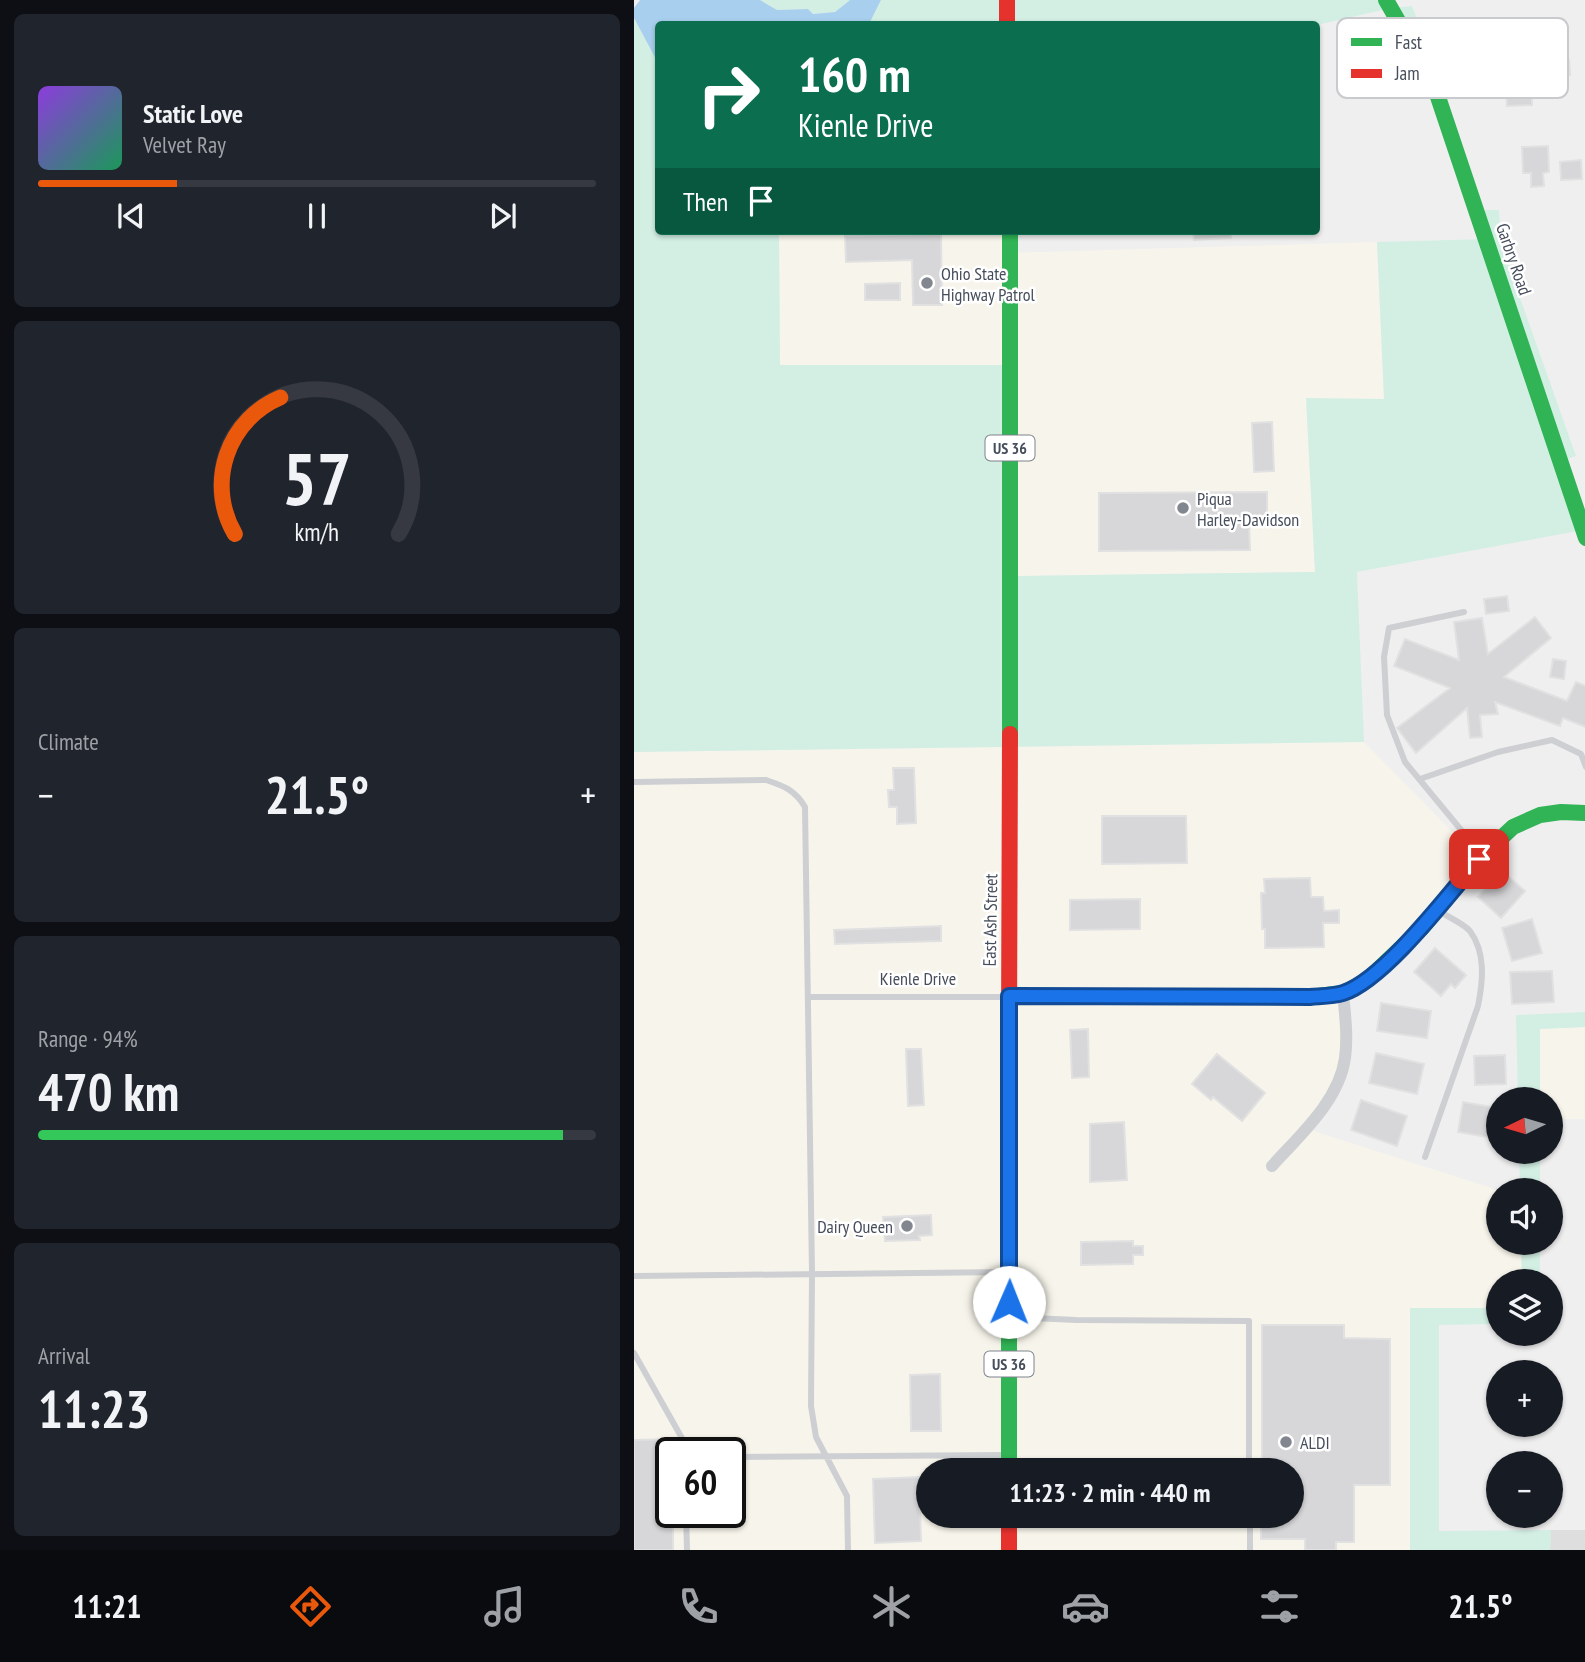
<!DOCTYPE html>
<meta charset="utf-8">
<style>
body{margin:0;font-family:"PT Sans Narrow",sans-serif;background:#20242c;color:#f1f3f6;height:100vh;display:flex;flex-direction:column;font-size:26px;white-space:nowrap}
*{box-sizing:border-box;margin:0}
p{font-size:23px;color:#9ea1a6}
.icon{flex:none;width:38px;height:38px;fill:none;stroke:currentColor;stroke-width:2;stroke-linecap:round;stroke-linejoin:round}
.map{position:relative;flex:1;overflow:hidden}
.sheet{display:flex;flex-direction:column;gap:14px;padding:14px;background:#0d0f14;width:634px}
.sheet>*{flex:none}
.banner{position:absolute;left:21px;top:21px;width:665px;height:214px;border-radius:7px;box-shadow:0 2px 5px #0004;background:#0b6e4f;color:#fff;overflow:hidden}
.needle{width:46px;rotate:265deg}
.tools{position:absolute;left:852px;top:1087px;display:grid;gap:14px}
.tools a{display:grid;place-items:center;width:77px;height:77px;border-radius:50%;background:#171b24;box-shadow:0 2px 5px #0004;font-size:35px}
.speed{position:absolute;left:21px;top:1437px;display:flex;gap:14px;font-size:35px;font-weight:700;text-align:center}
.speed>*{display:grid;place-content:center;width:91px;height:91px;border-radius:50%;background:#171b24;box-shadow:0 2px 5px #0004;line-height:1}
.speed .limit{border:4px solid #111;border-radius:10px;background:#fff;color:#111}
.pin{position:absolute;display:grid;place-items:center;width:60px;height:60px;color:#fff;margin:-30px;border-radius:14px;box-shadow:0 4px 10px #0006}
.me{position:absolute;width:77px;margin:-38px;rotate:1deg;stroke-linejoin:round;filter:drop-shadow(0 0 5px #0008)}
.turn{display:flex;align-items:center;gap:24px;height:147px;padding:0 28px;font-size:32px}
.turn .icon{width:91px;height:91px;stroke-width:2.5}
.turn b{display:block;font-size:49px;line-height:60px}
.then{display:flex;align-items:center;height:66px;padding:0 28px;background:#0003;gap:14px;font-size:26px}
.big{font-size:52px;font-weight:600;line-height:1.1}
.sheet .widget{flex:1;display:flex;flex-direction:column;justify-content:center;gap:10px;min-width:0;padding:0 24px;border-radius:10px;background:#20242c}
.sheet .dial{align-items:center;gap:0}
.dial svg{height:182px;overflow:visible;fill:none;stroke:#363941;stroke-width:7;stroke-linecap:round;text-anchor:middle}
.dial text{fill:#f1f3f6;stroke:none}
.song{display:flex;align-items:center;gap:21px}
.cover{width:84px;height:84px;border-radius:10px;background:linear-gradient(135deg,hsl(270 70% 55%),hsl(150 70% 35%))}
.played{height:7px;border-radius:4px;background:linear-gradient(90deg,#ea580c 25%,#363941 25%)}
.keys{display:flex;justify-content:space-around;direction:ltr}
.heat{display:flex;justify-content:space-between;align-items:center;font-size:38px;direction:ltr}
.charge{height:10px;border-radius:5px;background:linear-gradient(90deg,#34c759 94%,#363941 0)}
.trip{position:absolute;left:282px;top:1458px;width:388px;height:70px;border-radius:35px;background:#171b24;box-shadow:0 2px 5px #0004;font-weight:600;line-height:70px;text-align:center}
.tabs{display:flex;height:112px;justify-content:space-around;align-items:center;background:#090b0e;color:#9ea1a6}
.tabs .icon{width:49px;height:49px}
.tabs .active{color:#ea580c}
.tabs b{font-size:32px;color:#f1f3f6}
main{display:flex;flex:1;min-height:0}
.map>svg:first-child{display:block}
.commercial{fill:#f7f5eb;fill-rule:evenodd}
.education{fill:#dededf}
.green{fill:#d3efe4}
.water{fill:#a8cfed}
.building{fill:#d7d7d9;stroke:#e1e1e2;stroke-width:2}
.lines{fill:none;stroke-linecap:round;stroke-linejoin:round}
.lane{stroke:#cdcfd2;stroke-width:6}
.street{stroke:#cdcfd2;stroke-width:12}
.fast{stroke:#30b455;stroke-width:16}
.jam{stroke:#e5322d;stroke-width:16}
.route-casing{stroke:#114b97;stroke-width:18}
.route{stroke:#1a73e8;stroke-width:12}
.poi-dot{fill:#82868f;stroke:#fff;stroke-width:2.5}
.labels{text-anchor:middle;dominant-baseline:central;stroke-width:5;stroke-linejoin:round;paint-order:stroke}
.shield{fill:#fff;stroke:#7e828c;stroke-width:2}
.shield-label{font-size:16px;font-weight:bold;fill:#464d5b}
.street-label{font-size:18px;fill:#464d5b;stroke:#fff}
.poi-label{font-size:18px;fill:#464d5b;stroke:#fff;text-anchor:start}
.key{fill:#fff;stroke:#c8cace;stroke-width:2}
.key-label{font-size:19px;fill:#464d5b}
</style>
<main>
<section class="sheet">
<div class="widget">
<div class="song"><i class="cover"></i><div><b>Static Love</b><p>Velvet Ray</p></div></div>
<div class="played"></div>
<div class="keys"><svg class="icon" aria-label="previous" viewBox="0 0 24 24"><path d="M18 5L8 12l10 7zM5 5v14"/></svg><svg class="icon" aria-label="pause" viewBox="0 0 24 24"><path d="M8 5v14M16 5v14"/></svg><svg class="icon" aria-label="next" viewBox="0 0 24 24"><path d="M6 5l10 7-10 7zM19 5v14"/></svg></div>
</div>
<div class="widget dial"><svg viewBox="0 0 100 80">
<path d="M14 69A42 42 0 1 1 86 69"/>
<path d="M14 69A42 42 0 0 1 34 9" stroke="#ea580c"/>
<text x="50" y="56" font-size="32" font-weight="700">57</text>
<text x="50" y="72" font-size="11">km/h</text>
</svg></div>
<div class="widget"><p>Climate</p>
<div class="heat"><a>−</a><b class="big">21.5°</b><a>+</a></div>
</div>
<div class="widget"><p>Range · 94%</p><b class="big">470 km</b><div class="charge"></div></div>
<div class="widget"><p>Arrival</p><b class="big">11:23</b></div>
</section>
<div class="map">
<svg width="952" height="1550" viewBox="0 0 952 1550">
<rect width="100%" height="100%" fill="#f0efef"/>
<!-- commercial -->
<path class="commercial" d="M 145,231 L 376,231 L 376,253 L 743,242 L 750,399 L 672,399 L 681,572 L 376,576 L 375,365 L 146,365 Z
M 730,742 L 845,859 L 802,909 L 709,993 L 711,1061 L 673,1129 L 864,1190 L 864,1242 L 887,1243 L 888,1281 L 864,1281 L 864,1308 L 776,1308 L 776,1550 L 0,1550 L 0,752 ZM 37,1452 L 96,1452 L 96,1512 L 37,1512 ZM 294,1470 L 658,1470 L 658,1516 L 294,1516 Z
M 951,1027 L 951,1119 L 917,1119 L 917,1099 L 906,1099 L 906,1029 Z"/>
<!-- education -->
<path class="education" d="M 917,1530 L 951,1530 L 951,1550 L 916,1550 Z"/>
<!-- green -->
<path class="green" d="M 126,0 L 216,0 L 201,12 L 179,14 L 174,9 L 143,10 Z
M 247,0 L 752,0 L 757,8 L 778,6 L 793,44 L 783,51 L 757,8 L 683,25 L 235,24 Z
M 0,18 L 24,63 L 24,231 L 145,231 L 146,365 L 376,365 L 376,576 L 681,572 L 672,398 L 750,399 L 743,242 L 852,239 L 843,210 L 865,210 L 867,244 L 942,456 L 927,461 L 949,530 L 723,572 L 730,742 L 0,752 Z
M 951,1012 L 951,1027 L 906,1029 L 906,1099 L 884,1099 L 882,1015 Z
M 885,1152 L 906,1152 L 906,1190 L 886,1190 Z
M 887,1243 L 906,1243 L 906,1281 L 888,1281 Z
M 776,1308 L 864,1308 L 864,1324 L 805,1325 L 805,1531 L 917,1530 L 916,1550 L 776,1550 Z"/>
<!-- water -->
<path class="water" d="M 6,0 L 126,0 L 143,10 L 174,9 L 179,14 L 201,12 L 216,0 L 247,0 L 235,24 L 24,24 L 24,63 L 0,18 L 0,8 Z"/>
<!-- building -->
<path class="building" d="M 935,60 L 936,75 L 915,76 L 914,62 Z
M 898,89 L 898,105 L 873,106 L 872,91 Z
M 914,146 L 915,172 L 909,173 L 910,186 L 897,187 L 897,173 L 889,173 L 888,147 Z
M 947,160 L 948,179 L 927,180 L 926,162 Z
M 559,231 L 597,231 L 597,238 L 560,240 Z
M 307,234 L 308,305 L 279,305 L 278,260 L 212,262 L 211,236 Z
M 266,283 L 266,300 L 231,300 L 231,284 Z
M 638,422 L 640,471 L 620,472 L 618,423 Z
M 633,492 L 633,522 L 615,522 L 616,550 L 465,551 L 465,493 Z
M 873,596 L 875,611 L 852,614 L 850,599 Z
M 901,617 L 917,638 L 870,677 L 933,701 L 942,682 L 952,686 L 952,727 L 929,718 L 926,726 L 861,702 L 864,714 L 846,715 L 848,737 L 836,738 L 833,708 L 782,753 L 763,728 L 816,688 L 760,666 L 771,639 L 825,660 L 820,622 L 848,618 L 854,654 Z
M 919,659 L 932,661 L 930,679 L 916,677 Z
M 259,768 L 280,768 L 282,823 L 263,824 L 263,807 L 255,807 L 254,790 L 260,790 Z
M 468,816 L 552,816 L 553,863 L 468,864 Z
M 867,870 L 891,891 L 867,918 L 844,897 Z
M 676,878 L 677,897 L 689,897 L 690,911 L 705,910 L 705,923 L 689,923 L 690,947 L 631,948 L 631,929 L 628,929 L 627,893 L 631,893 L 630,879 Z
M 506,899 L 506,929 L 436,930 L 436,900 Z
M 898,919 L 908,953 L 878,961 L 868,928 Z
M 307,926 L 307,941 L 201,944 L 200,930 Z
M 801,948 L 832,975 L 821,988 L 817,984 L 807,996 L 780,972 Z
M 918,971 L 920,1002 L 878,1004 L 876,972 Z
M 747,1003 L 797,1011 L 793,1038 L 743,1031 Z
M 454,1029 L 455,1077 L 438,1078 L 436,1030 Z
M 272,1049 L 287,1049 L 290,1105 L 274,1106 Z
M 742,1053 L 790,1064 L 783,1094 L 735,1083 Z
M 583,1054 L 631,1093 L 608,1121 L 579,1097 L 577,1100 L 558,1084 Z
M 871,1055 L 872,1084 L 841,1085 L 840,1056 Z
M 727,1100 L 773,1116 L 763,1146 L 717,1130 Z
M 829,1102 L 864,1108 L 864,1139 L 824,1132 Z
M 490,1122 L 493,1180 L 456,1182 L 456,1124 Z
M 297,1215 L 298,1235 L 285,1236 L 286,1240 L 251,1241 L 249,1217 Z
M 499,1241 L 499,1246 L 509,1246 L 509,1255 L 499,1255 L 499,1264 L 447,1265 L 447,1242 Z
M 628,1325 L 710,1325 L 710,1338 L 756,1339 L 756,1485 L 720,1485 L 720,1542 L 702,1542 L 702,1550 L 671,1550 L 671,1539 L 627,1539 L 627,1516 L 658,1516 L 658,1470 L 628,1470 Z
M 306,1374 L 307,1431 L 277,1431 L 276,1375 Z
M 38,1439 L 37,1512 L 39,1512 L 39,1550 L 0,1550 L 0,1440 Z
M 285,1477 L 287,1541 L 241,1543 L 239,1479 Z"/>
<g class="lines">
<!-- lane -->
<path class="lane" d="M 830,612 L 755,628 L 750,657 L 753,715 L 771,762 L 847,854
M 786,779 L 864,752 L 918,740 L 947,754 L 952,767
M 0,782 L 132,780 C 150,786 161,790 171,807 L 178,1273 L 177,1406 L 182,1437 L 213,1496 L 214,1550
M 174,997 L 373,997
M 791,1157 L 844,1006 C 849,981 852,953 836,931 C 829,923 812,916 803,910
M 0,1276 L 373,1272
M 378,1317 L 442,1320 L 615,1321 L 615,1470
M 0,1353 L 49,1440 L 51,1452
M 96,1457 L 373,1455
M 52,1512 L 53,1550
M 616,1516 L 616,1550"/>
<!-- street -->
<path class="street" d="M 638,1166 C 666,1135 705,1101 711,1058 C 714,1036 711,1015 709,993"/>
<!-- fast -->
<path class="fast" d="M 752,0 L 799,82 L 952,538
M 376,734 L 376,231
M 375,997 L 676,997 L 709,993 L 732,981 L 788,928 L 845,859 L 879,827 L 906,815 L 927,812 L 952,813
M 375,1470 L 375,1034"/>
<!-- jam -->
<path class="jam" d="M 373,0 L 373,24
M 375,1034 L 376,734
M 375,1516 L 375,1550"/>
</g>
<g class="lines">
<defs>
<path id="route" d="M 375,1302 L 375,996 L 676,997 C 687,996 699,996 709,993 C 750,980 815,894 845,859"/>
</defs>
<!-- route casing -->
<use href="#route" class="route-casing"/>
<!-- route -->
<use href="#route" class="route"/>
</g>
<!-- markers -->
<g class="poi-dot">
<circle cx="293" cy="283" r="7"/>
<circle cx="549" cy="508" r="7"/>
<circle cx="273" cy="1226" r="7"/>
<circle cx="652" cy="1442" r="7"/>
</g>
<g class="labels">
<!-- shield labels -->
<g class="shield">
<rect x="351.5" y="435.5" width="49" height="25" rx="5"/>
<rect x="350.5" y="1351.5" width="49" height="25" rx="5"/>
</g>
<g class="shield-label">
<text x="376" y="448">US 36</text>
<text x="375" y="1364">US 36</text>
</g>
<!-- street labels -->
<g class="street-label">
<text transform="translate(880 259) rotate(71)">Garbry Road</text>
<text transform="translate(356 920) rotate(-89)">East Ash Street</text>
<text x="284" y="978">Kienle Drive</text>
</g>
<!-- poi labels -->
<g class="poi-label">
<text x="307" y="273">Ohio State<tspan x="307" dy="21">Highway Patrol</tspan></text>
<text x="563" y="498">Piqua<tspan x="563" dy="21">Harley-Davidson</tspan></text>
<text x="259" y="1226" text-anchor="end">Dairy Queen</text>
<text x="666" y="1442">ALDI</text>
</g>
</g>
<!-- legend -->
<rect x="703" y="18" width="231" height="80" rx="10" class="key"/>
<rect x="717" y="38" width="31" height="8" fill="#30b455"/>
<rect x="717" y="69" width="31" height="9" fill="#e5322d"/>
<g class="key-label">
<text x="761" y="49">Fast</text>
<text x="761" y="80">Jam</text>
</g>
</svg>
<div class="tools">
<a><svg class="needle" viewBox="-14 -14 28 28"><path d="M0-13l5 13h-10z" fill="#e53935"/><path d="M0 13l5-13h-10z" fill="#9ea1a6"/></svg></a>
<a><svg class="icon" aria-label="sound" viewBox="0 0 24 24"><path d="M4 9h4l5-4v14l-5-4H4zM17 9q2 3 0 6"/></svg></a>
<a><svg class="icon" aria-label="layers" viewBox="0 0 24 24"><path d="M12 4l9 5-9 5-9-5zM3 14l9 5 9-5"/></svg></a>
<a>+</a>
<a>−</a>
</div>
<div class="speed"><div class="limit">60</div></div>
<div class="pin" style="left:845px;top:859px;background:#d93025"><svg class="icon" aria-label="arrive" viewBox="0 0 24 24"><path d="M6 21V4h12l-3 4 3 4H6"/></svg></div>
<svg class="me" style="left:375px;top:1302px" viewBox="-20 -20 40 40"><circle r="19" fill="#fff"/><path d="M0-13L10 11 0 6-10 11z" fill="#1a73e8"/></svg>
<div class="trip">11:23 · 2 min · 440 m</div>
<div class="banner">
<div class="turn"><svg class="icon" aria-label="right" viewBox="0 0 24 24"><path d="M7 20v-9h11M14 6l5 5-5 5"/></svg><div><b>160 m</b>Kienle Drive</div></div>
<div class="then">Then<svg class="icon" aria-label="arrive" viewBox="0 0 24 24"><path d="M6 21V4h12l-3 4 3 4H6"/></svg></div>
</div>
</div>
</main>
<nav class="tabs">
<b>11:21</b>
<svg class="icon active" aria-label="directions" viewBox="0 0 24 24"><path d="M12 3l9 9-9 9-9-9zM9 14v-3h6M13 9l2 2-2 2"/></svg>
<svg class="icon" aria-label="music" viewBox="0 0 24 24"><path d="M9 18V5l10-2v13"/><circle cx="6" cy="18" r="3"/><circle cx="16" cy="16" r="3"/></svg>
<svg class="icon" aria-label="phone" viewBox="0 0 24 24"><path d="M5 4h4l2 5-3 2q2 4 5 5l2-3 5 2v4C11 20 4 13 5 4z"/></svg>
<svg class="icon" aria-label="climate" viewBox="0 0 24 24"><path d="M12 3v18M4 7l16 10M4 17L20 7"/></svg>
<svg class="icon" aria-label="car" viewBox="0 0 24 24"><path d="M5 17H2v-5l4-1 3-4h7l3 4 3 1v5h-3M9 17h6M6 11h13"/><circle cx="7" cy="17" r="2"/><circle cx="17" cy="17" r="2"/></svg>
<svg class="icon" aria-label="filters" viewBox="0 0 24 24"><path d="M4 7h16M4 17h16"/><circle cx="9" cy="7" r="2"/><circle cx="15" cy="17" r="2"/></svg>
<b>21.5°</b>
</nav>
